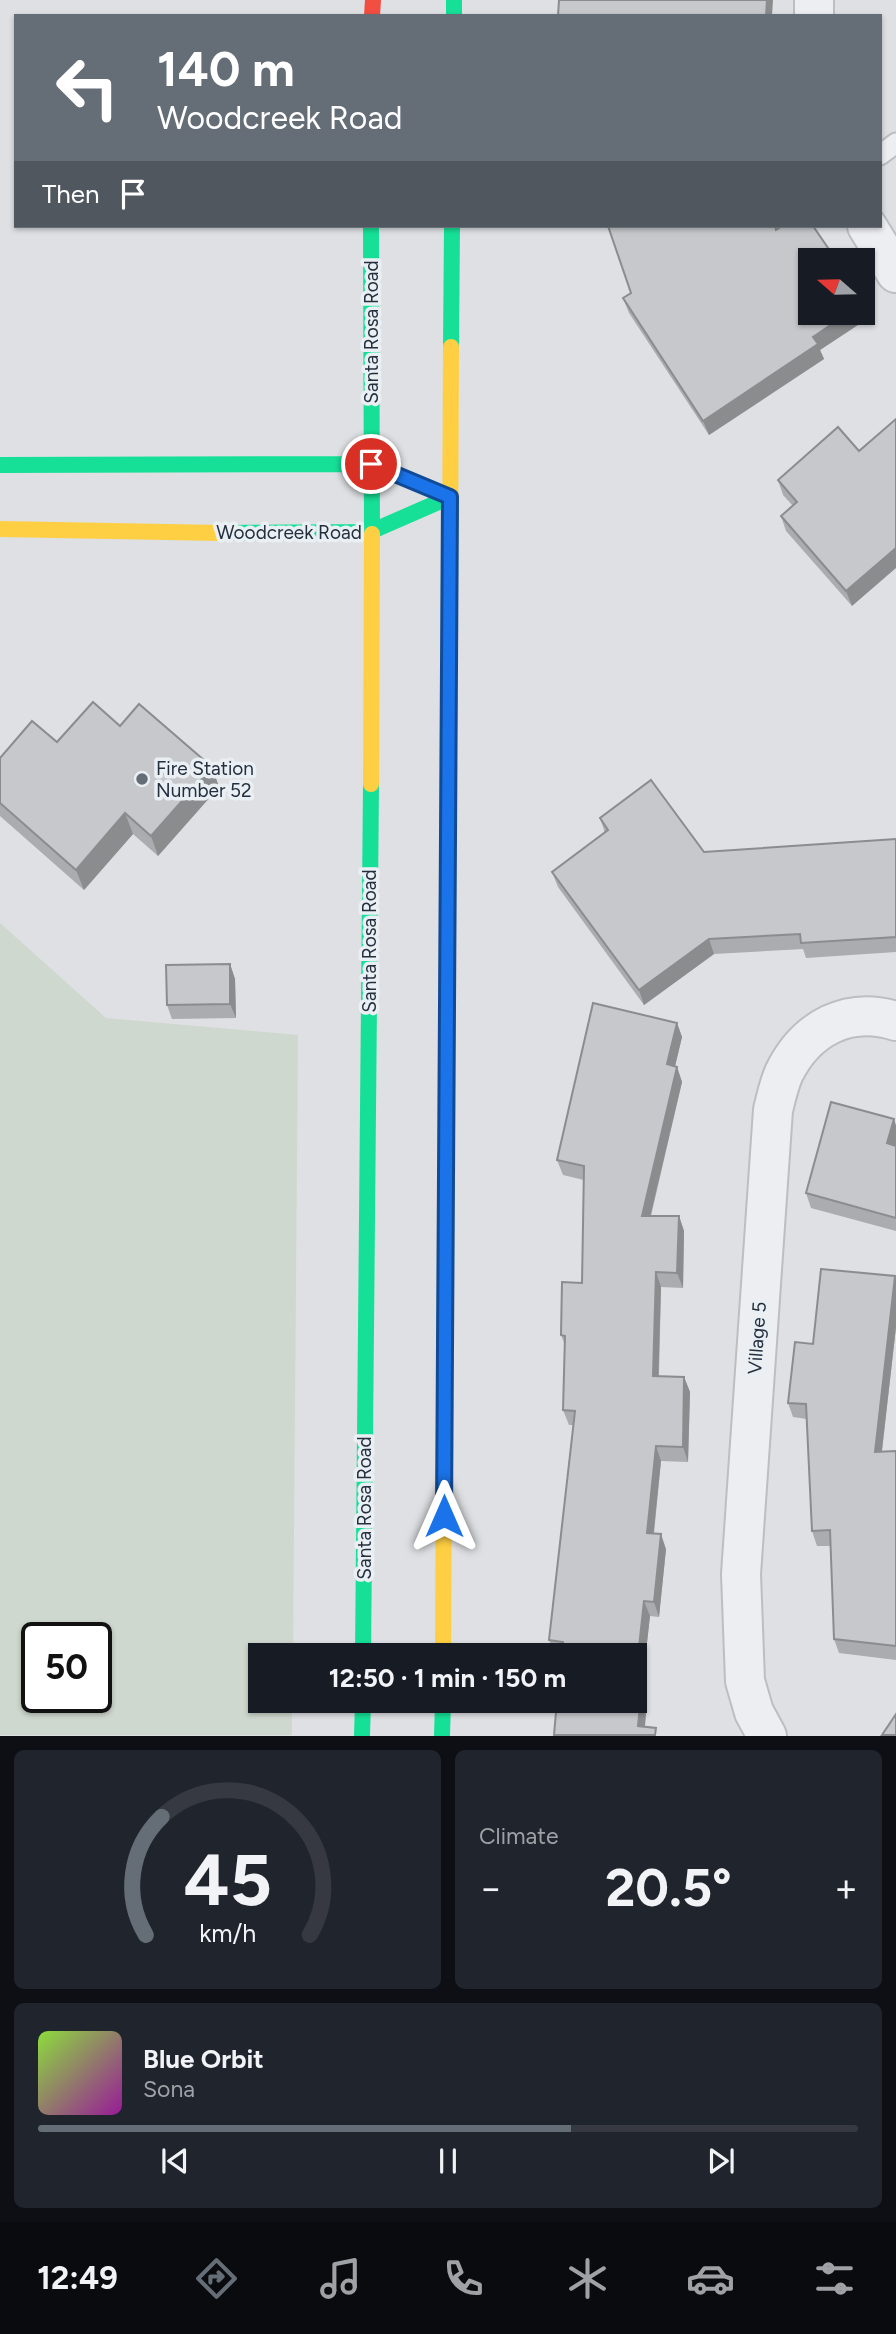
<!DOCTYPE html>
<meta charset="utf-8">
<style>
body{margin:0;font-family:Figtree,sans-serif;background:#20242c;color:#f1f3f6;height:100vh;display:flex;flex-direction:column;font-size:26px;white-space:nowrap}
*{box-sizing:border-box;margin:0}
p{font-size:23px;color:#9ea1a6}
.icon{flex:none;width:38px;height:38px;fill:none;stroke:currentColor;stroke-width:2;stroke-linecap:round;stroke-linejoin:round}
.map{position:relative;height:1736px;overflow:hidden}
.panel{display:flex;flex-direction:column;gap:14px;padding:14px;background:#0d0f14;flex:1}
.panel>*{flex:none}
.banner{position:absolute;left:14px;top:14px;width:868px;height:214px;border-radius:0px;box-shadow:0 2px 5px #0004;background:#656d77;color:#fff;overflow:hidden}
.needle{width:46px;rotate:290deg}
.controls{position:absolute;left:798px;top:248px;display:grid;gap:14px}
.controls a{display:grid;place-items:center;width:77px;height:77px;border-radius:0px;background:#171b24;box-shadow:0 2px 5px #0004;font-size:35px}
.speed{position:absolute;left:21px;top:1622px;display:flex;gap:14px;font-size:35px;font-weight:700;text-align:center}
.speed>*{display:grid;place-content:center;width:91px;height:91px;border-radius:50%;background:#171b24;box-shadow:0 2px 5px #0004;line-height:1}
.speed .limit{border:4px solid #111;border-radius:10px;background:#fff;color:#111}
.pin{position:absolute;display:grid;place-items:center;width:60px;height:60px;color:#fff;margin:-30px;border:4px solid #fff;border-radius:50%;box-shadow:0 2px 7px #0007}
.me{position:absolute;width:77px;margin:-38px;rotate:0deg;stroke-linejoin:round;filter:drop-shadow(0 0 5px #0008)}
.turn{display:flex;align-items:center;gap:24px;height:147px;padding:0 28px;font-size:32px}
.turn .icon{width:91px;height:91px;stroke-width:2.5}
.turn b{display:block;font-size:49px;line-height:60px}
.then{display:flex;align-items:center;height:66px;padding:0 28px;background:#0003;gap:14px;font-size:26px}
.big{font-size:52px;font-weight:700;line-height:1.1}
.panel .tile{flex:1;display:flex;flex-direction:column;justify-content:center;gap:10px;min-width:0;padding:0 24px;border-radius:10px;background:#20242c}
.panel .dial{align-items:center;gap:0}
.dial svg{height:182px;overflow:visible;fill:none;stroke:#363941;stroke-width:7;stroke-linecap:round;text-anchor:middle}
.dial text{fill:#f1f3f6;stroke:none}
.song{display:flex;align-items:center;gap:21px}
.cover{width:84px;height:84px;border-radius:10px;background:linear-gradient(135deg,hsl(90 70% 55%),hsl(300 70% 35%))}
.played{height:7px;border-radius:4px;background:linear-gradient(90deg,#656d77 65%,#363941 65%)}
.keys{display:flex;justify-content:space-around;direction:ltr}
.heat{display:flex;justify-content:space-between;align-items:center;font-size:38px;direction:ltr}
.panel .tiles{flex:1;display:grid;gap:14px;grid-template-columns:1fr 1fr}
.tile:last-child{grid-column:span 2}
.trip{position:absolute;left:248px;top:1643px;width:399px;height:70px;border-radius:0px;background:#171b24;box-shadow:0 2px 5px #0004;font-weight:700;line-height:70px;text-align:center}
.tab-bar{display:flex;height:112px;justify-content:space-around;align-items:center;background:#090b0e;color:#9ea1a6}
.tab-bar .icon{width:49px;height:49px}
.tab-bar .on{color:#656d77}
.tab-bar b{font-size:32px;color:#f1f3f6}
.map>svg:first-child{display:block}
.green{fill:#cfd8ce;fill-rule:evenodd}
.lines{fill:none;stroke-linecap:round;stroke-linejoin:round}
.lane-casing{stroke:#bcbec1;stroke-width:23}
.street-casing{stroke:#bcbec1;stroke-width:42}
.lane{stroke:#edeef1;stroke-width:19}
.street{stroke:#edeef1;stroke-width:38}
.fast{stroke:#16e098;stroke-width:16}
.slow{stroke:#ffcf43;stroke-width:16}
.jam{stroke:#f24e42;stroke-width:16}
.wall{fill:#aaacaf}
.shaded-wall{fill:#8b8c8e}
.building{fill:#c6c8cb;stroke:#8b8c8e;stroke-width:2}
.route-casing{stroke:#114b97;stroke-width:18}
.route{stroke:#1a73e8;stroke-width:12}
.poi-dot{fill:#656d77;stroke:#eaeff4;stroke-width:2.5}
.labels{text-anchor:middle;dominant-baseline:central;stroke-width:7;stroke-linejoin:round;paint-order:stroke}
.street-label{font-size:19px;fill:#242f3d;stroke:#eaeff4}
.poi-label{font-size:19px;fill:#242f3d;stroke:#eaeff4;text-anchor:start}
</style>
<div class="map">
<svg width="896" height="1736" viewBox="0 0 896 1736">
<rect width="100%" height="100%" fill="#dee0e3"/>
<!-- green -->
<path class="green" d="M 0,923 L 106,1018 L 298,1035 L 293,1655 L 261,1656 L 261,1701 L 292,1701 L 292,1735 L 0,1735 ZM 37,1638 L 96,1638 L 96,1698 L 37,1698 Z"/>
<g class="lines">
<defs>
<path id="lane" d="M 880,155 L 896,143"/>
<path id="street" d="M 814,0 L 814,16
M 867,226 L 896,273
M 767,1736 L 754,1712 L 745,1681 L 741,1574 L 773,1110 C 776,1098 779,1084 784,1073 C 806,1028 848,1006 896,1021"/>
</defs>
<!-- lane casing -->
<use href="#lane" class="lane-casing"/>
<!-- street casing -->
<use href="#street" class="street-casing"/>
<!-- lane -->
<use href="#lane" class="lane"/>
<!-- street -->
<use href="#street" class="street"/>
<!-- fast -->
<path class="fast" d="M 454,0 L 454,16
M 371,226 L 372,534
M 451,347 L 452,226
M 0,465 L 371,464 L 450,497
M 222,533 L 370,532 L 450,497
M 444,1428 L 450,571
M 363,1656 L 371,784
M 362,1736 L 363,1701
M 442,1736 L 443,1701"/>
<!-- slow -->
<path class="slow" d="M 0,529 L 222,533
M 450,571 L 451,347
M 371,784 L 372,534
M 443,1656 L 444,1428"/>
<!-- jam -->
<path class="jam" d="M 372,16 L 373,0"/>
</g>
<!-- wall -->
<path class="wall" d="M 777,230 L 870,317 L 820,350 L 824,359 L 709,435 L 629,313 L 623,298 L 631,293 Z
M 838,427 L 852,606 L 786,531 L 781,516 L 793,506 L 783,495 L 778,480 Z
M 120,726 L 212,767 L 219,787 L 158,856 L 133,834 L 84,890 L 0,816 L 0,758 Z
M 600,818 L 704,852 L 896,839 L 896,952 L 806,958 L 803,949 L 714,954 L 644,1005 L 558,887 L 552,872 L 605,833 Z
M 230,964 L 235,979 L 236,1018 L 172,1019 L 167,1005 Z
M 677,1023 L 682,1037 L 675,1066 L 677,1067 L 682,1082 L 651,1216 L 679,1216 L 684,1231 L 683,1288 L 661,1287 L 659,1376 L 684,1377 L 690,1392 L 688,1462 L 661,1461 L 654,1534 L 666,1549 L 659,1617 L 650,1616 L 642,1687 L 647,1701 L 645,1727 L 554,1735 L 635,1656 L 555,1655 L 549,1640 L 573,1425 L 569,1425 L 563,1410 L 565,1345 L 561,1335 L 582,1283 L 584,1180 L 563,1175 L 557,1160 Z
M 894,1119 L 896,1126 L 896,1231 L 811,1208 L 806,1193 Z
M 895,1276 L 896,1280 L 896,1327 L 882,1451 L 896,1451 L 896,1660 L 839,1653 L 834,1639 L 831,1546 L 817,1546 L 812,1531 L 807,1419 L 793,1417 L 788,1403 L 813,1344 Z"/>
<!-- shaded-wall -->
<path class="shaded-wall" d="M 767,0 L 773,0 L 772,16 L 766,16 Z
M 865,302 L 870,317 L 820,350 L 824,359 L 709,435 L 703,421 L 813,337 L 848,313 L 863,313 L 863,303 Z
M 896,548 L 896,568 L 852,606 L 846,591 Z
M 212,767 L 219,787 L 158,856 L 151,836 Z
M 125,813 L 133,834 L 84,890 L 76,870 Z
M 709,939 L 714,954 L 644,1005 L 639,990 Z
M 230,964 L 235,979 L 236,1018 L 230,1004 Z
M 677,1023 L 682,1037 L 672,1079 L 667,1064 Z
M 677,1067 L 682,1082 L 647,1230 L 642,1216 Z
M 894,1119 L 896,1126 L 896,1146 L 887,1143 Z
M 679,1216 L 684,1231 L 683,1288 L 677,1273 Z
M 656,1272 L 661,1287 L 658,1391 L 653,1376 Z
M 895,1276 L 896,1280 L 896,1327 L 880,1467 L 875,1452 Z
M 684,1377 L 690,1392 L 688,1462 L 683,1447 Z
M 656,1446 L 661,1461 L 652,1548 L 647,1533 Z
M 661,1534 L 666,1549 L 659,1617 L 654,1602 Z
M 644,1601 L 650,1616 L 642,1687 L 647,1701 L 644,1735 L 638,1726 L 635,1686 Z"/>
<!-- building -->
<path class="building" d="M 559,0 L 767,0 L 766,16 L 558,16 Z
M 608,226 L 775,226 L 776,230 L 782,226 L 813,226 L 837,261 L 810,261 L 810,313 L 848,313 L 813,337 L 818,344 L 703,421 L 623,298 L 631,293 Z
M 896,419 L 896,548 L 846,591 L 781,516 L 797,502 L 778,480 L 838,427 L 859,451 Z
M 93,702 L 120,726 L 139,704 L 212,767 L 151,836 L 125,813 L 76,870 L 0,803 L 0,758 L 32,721 L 57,742 Z
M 651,780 L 704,852 L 896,839 L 896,937 L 801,943 L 800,934 L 709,939 L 639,990 L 552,872 L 608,830 L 600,818 Z
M 230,964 L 230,1004 L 167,1005 L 166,965 Z
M 593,1003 L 677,1023 L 667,1064 L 677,1067 L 642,1216 L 679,1216 L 677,1273 L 656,1272 L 653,1376 L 684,1377 L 683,1447 L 656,1446 L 647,1533 L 661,1534 L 654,1602 L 644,1601 L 635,1684 L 635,1656 L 562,1656 L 563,1642 L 549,1640 L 575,1411 L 563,1410 L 565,1336 L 561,1335 L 562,1282 L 582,1283 L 584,1166 L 557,1160 Z
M 831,1102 L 894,1119 L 887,1143 L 896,1146 L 896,1218 L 806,1193 Z
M 821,1269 L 895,1276 L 875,1452 L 896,1451 L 896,1646 L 834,1639 L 830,1530 L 812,1531 L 806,1404 L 788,1403 L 795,1342 L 813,1344 Z
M 635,1686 L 642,1686 L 638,1726 L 656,1728 L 655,1735 L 554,1735 L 557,1701 L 635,1701 Z
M 896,1714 L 896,1735 L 882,1735 Z"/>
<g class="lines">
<defs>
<path id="route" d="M 371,464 L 450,497 L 444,1516"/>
</defs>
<!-- route casing -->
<use href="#route" class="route-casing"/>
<!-- route -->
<use href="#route" class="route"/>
</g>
<!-- markers -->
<circle class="poi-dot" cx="142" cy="779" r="7"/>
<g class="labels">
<!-- street labels -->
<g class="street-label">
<text transform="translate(371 332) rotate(-90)">Santa Rosa Road</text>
<text x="289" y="532">Woodcreek Road</text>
<text transform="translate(369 941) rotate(-90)">Santa Rosa Road</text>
<text transform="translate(757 1338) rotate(-86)">Village 5</text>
<text transform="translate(364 1508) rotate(-90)">Santa Rosa Road</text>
</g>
<!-- poi labels -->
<g class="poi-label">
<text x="156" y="768">Fire Station<tspan x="156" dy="22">Number 52</tspan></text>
</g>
</g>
</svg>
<div class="controls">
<a><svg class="needle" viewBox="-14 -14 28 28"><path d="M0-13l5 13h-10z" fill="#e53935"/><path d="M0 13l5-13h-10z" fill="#9ea1a6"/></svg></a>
</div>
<div class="speed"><div class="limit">50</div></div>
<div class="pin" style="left:371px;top:464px;background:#d93025"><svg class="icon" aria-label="arrive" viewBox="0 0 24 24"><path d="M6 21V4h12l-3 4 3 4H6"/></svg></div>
<svg class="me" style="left:444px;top:1516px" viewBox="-20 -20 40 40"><path d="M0-17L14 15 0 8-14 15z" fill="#1a73e8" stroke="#fff" stroke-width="4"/></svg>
<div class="trip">12:50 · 1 min · 150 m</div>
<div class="banner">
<div class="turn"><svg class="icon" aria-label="left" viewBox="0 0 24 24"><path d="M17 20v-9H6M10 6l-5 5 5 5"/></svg><div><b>140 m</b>Woodcreek Road</div></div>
<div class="then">Then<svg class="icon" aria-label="arrive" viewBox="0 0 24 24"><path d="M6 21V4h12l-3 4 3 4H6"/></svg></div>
</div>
</div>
<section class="panel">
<div class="tiles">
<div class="tile dial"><svg viewBox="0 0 100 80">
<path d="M14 69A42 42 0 1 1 86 69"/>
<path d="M14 69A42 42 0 0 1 21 17" stroke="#656d77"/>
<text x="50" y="56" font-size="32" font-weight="700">45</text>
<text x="50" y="72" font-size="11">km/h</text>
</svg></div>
<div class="tile"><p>Climate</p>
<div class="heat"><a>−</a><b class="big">20.5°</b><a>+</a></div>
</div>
<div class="tile">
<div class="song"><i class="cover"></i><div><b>Blue Orbit</b><p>Sona</p></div></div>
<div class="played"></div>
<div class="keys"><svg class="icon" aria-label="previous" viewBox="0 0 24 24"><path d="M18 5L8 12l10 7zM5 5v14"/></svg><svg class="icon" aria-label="pause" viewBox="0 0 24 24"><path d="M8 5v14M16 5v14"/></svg><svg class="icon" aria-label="next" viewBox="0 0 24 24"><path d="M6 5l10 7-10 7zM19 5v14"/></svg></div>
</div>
</div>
</section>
<nav class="tab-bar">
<b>12:49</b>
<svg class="icon on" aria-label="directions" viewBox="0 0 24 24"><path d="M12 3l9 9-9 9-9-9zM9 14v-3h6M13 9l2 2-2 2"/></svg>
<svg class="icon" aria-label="music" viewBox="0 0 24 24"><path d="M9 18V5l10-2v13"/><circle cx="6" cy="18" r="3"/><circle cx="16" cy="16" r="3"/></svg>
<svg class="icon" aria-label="phone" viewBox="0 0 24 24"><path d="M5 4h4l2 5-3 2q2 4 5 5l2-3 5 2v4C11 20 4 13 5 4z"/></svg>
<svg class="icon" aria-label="climate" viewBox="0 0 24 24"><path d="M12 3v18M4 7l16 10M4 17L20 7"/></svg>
<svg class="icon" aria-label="car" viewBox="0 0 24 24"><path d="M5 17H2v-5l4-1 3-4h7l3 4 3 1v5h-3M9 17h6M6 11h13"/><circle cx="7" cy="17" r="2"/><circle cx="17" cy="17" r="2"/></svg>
<svg class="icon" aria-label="filters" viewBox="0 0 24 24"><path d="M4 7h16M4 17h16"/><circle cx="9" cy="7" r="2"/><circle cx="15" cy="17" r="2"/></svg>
</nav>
